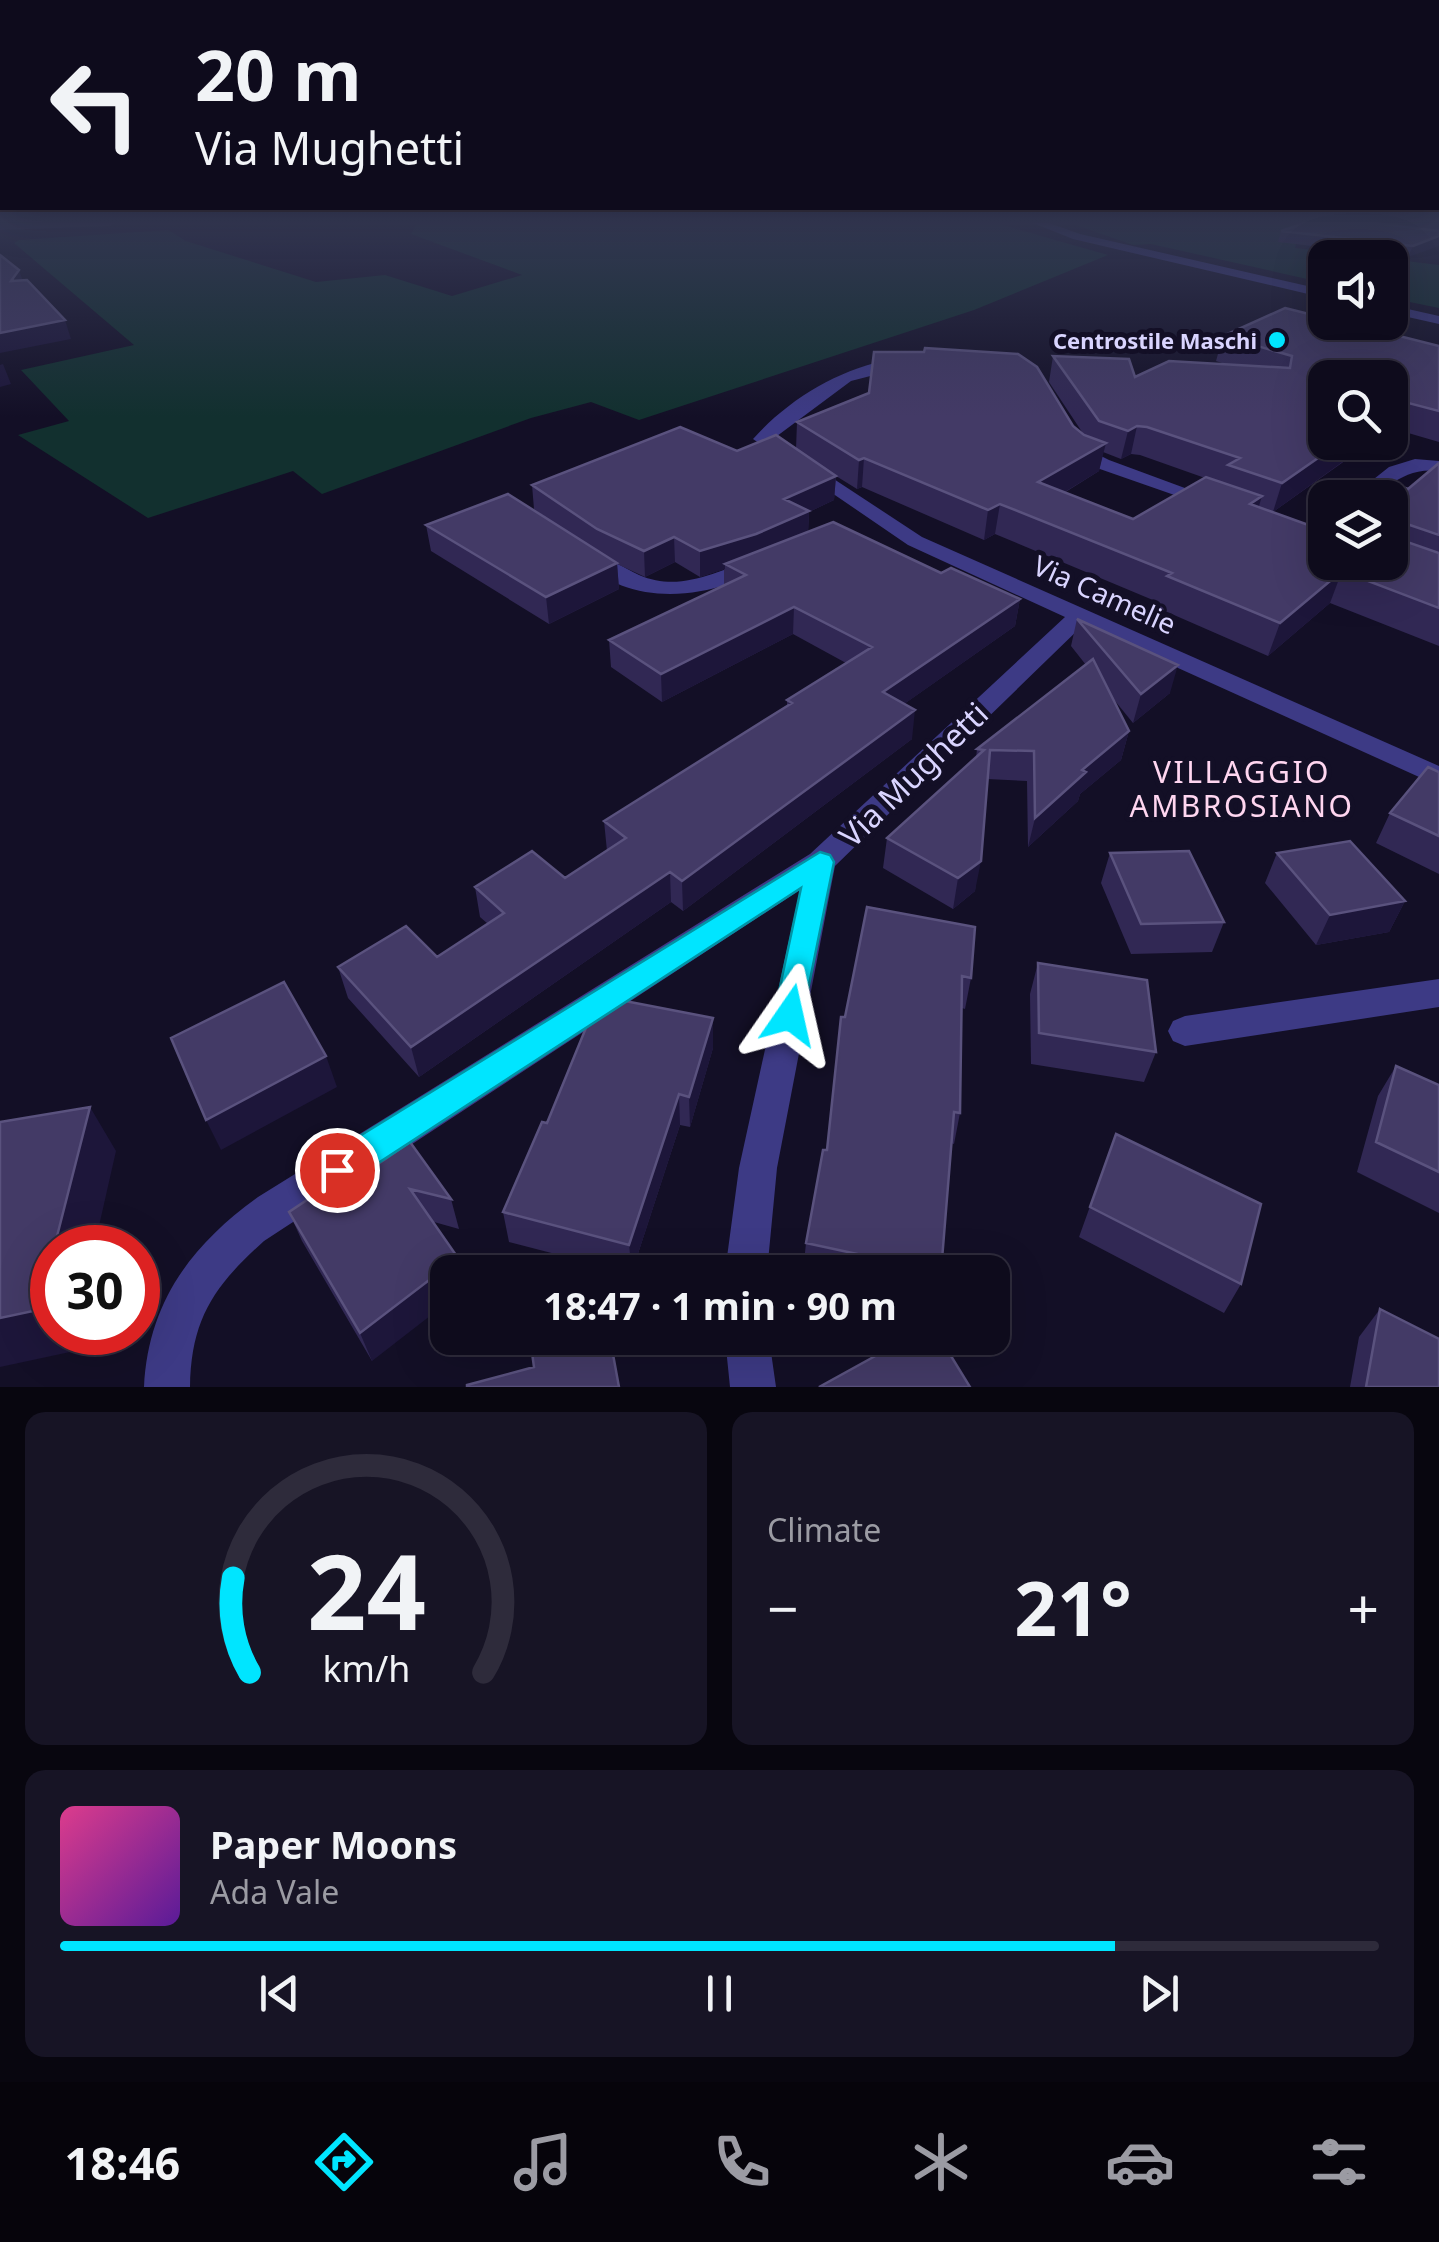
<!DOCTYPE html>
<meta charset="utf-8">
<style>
body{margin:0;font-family:"Noto Sans",sans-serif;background:#171425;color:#f1f3f6;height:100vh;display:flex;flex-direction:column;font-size:38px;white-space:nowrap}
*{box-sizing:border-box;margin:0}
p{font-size:32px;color:#9b9ba3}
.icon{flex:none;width:55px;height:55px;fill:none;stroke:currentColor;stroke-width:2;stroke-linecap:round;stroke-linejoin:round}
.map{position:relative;height:1387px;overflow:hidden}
.panel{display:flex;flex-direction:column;gap:25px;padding:25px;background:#08060f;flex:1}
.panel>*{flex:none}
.hud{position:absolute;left:0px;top:0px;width:1440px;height:210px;box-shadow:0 10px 40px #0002,0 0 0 2px #2e2b3b;background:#0e0b1c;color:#f1f3f6;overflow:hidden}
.fabs{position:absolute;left:1308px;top:240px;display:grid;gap:20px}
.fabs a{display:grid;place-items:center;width:100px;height:100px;border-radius:20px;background:#0e0b1c;box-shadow:0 10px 40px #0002,0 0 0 2px #2e2b3b;font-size:50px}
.speed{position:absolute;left:30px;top:1225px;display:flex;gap:20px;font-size:50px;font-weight:700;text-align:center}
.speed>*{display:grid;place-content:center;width:130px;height:130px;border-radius:50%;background:#0e0b1c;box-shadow:0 10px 40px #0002,0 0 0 2px #2e2b3b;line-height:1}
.speed .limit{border:15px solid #d22;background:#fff;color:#111}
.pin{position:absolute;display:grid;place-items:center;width:85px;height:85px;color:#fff;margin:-42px;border:5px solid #fff;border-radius:50%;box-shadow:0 2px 10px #0007}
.me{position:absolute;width:110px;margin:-55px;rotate:11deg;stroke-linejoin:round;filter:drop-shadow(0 0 8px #0008)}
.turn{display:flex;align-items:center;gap:35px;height:210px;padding:0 30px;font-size:45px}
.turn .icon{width:130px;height:130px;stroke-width:2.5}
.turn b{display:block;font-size:70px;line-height:85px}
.big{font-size:75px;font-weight:700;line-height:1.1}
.panel .tile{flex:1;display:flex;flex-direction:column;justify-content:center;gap:15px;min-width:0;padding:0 35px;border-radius:20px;background:#171425}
.panel .dial{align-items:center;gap:0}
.dial svg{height:260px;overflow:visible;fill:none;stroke:#2e2b3b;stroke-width:7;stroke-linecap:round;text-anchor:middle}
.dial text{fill:#f1f3f6;stroke:none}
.song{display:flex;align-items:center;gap:30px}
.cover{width:120px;height:120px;border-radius:15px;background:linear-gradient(135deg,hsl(330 70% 55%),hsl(270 70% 35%))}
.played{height:10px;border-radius:5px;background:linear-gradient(90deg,#00e5ff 80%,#2e2b3b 80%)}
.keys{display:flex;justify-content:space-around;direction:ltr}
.heat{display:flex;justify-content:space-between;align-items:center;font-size:55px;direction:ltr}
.panel .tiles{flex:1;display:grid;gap:25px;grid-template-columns:1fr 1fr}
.tile:last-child{grid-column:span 2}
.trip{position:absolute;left:430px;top:1255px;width:580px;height:100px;border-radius:20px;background:#0e0b1c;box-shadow:0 10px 40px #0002,0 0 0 2px #2e2b3b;font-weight:700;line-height:100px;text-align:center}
.menu{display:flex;height:160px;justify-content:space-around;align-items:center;background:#06040b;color:#9b9ba3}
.menu .icon{width:70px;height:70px}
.menu .active{color:#00e5ff}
.menu b{font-size:45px;color:#f1f3f6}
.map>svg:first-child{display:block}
.green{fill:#12302f}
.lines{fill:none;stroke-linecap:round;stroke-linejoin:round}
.service{fill:#3d3a85;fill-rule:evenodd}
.minor{fill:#3d3a85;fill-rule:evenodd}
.tertiary{fill:#3d3a85;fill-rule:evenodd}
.wall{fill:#312854;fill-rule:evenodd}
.shaded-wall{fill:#1d163a}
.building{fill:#433a66;stroke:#5a527e;stroke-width:2.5}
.route{fill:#00e5ff;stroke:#0095a6;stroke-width:2.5}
.poi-dot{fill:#00e5ff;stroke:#130f26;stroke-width:4}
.labels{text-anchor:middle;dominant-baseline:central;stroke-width:10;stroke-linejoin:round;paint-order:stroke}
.far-poi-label{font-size:22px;font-weight:bold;fill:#d9d4ff;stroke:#130f26;text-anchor:end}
.street-label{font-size:28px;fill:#d9d4ff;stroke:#130f26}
.neighbourhood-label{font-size:30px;letter-spacing:2.5px;fill:#ffd6f0;stroke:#130f26}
.near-street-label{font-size:32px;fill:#d9d4ff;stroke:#130f26}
</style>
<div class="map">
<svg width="1439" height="1387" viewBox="0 0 1439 1387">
<rect width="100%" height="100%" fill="#130f26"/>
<!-- green -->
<path class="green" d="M 417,223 L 996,223 L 1108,255 L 974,310 L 639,420 L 591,402 L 531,418 L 322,494 L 293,471 L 148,518 L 18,435 L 69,421 L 21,370 L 134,345 L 14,243 L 19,240 L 168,230 L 186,241 L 316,282 L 385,275 L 452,296 L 522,275 L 411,234 Z
M 1070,223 L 1301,224 L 1295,248 L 1377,257 L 1325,258 L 1325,283 L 1151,244 L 1133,245 Z
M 1390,259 L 1439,265 L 1439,308 L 1390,298 Z"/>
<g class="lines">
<!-- service -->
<path class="service" d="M 1325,301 L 1325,310 L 1310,317 L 1304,313 Z"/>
<!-- minor -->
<path class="minor" d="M 883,361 L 905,360 L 913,365 L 851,381 L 773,439 L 922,537 L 1439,766 L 1439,786 L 1083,625 L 835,866 L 777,1168 L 767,1272 L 725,1272 L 739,1168 L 800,890 L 264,1241 C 214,1286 191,1319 190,1387 L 144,1387 C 148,1303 191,1245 258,1197 L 810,854 L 1065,617 L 908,545 L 753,439 C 787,401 834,372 883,361 Z
M 1071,441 L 1109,460 L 1220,501 L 1217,505 L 1203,505 L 1097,468 L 1065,450 L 1065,442 Z
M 1415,459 L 1439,461 L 1439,471 C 1397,466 1387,498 1350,498 L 1389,467 Z
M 590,551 C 607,555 623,568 639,575 C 681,593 713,571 753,561 L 764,567 C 755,576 740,580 728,584 C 679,601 618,599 580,557 Z
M 1439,979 L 1439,1007 L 1185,1046 L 1173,1041 L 1168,1031 L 1173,1021 L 1185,1016 Z
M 725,1338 L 769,1338 L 776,1387 L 730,1387 Z"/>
<!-- tertiary -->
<path class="tertiary" d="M 1033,223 L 1049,223 L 1080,234 L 1325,290 L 1325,298 L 1073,239 Z
M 1390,305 L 1439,316 L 1439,324 L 1390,313 Z"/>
</g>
<!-- wall -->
<path class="wall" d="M 0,223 L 114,223 L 110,226 L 0,230 Z
M 1378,223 L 1439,223 L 1439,231 Z
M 1281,231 L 1439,231 L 1408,257 L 1278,242 Z
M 1223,336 L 1439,346 L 1439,442 L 1391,428 L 1273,512 L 1390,562 L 1390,498 L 1408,489 L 1439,463 L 1439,646 L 1330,603 L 1268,656 L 1158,608 L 1160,603 L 995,534 L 984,540 L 862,487 L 857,489 L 836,476 L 834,500 L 809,512 L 808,532 L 1020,599 L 1015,626 L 904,704 L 912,739 L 683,911 L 671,902 L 419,1077 L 348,998 L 338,967 L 437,957 L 488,924 L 480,917 L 475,887 L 565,878 L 607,851 L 604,821 L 787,706 L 787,700 L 846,663 L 793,634 L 662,702 L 611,667 L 609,640 L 724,586 L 724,569 L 700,577 L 675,562 L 645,577 L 617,564 L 619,589 L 549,624 L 431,551 L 426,525 L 548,519 L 534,509 L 532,485 L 737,451 L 796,449 L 797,422 L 1073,426 L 1084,435 L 1049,382 L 1053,356 L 1135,377 L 1228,365 L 1216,361 ZM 1103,452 L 1121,459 L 1131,454 L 1140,455 L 1205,478 L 1133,519 L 1064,493 L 1099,471 Z
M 1077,619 L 1170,693 L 1133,723 L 1111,696 L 1129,731 L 1121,760 L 1080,794 L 1078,801 L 1028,847 L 1027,781 L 987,779 L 975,891 L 953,909 L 883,868 L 887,838 L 976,758 L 977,749 L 1086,665 L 1071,646 Z
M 1439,772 L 1439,874 L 1376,843 L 1390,813 Z
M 1110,853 L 1224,922 L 1212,952 L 1131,954 L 1101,883 Z
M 1277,853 L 1405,901 L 1389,932 L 1316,945 L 1265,883 Z
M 867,907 L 971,978 L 965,1009 L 962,1008 L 960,1113 L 954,1144 L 951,1143 L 941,1272 L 803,1272 L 806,1243 L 827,1150 L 845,1017 Z
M 1038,963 L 1156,1052 L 1144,1082 L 1031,1064 L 1030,994 Z
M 713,1018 L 713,1048 L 690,1127 L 680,1125 L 632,1272 L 625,1272 L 509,1242 L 503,1212 L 547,1123 Z
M 1396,1066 L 1439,1085 L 1439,1213 L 1357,1172 L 1378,1096 Z
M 1116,1134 L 1241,1284 L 1224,1313 L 1079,1237 Z
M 410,1142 L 451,1199 L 459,1229 L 434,1222 L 372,1361 L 302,1241 L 289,1212 L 358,1178 Z
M 1380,1309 L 1439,1387 L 1350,1387 L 1359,1337 Z"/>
<!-- shaded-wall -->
<path class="shaded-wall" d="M 1439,236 L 1439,246 L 1408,257 L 1413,246 Z
M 19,270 L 25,287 L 11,281 Z
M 65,320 L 71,339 L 0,353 L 0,333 Z
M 3,364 L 11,384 L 0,387 L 0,365 Z
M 1401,401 L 1391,428 L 1390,429 L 1390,408 Z
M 1137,426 L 1131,454 L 1121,459 L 1128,431 Z
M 1341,442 L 1370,442 L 1273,512 L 1282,483 Z
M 1106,443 L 1099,471 L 1032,512 L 1038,482 Z
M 864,458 L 862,487 L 857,489 L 859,460 Z
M 836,476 L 834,500 L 809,512 L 808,536 L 725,564 L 725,569 L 700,577 L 700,551 L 784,499 Z
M 1262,496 L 1253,526 L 1250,504 Z
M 1000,504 L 995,534 L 984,540 L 988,510 Z
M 1404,523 L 1391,553 L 1390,549 L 1399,527 Z
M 674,537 L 675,562 L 645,577 L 644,551 Z
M 617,563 L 619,589 L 549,624 L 546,597 Z
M 1342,571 L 1330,603 L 1268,656 L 1280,623 Z
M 1020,599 L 1015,626 L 880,721 L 883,692 Z
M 794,607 L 793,634 L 662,702 L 661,674 Z
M 1178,665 L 1170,693 L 1133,723 L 1141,694 Z
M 915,710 L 912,739 L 683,911 L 682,881 Z
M 1129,731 L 1121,760 L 1080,794 L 1078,801 L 1028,847 L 1035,818 L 1082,770 Z
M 981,861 L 975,891 L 953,909 L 958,878 Z
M 670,872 L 671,902 L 419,1077 L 411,1047 Z
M 1405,901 L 1389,932 L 1316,945 L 1330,915 Z
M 713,1018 L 713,1048 L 690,1127 L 689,1097 Z
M 326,1056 L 337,1087 L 221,1150 L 206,1120 Z
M 679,1094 L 680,1125 L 632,1272 L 629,1245 Z
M 90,1107 L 116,1151 L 94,1248 L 54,1248 Z
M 52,1254 L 52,1332 L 75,1332 L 70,1352 L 0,1367 L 0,1318 Z
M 458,1258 L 462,1272 L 448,1272 L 448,1302 L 372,1361 L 360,1333 Z"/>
<!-- building -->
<path class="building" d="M 1304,223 L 1374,223 L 1439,231 L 1439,236 L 1413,246 L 1281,231 Z
M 0,255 L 19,270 L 11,281 L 27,280 L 65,320 L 0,333 Z
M 1285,308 L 1325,318 L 1325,322 L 1344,322 L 1439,346 L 1439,411 L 1401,401 L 1390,408 L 1390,378 L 1325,378 L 1325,442 L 1341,442 L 1282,483 L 1228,465 L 1240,458 L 1147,427 L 1137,426 L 1128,431 L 1099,421 L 1053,356 L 1129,359 L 1135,377 L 1169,361 L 1290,368 L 1292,356 L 1223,336 Z
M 925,348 L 1018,354 L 1037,367 L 1073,426 L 1084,435 L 1106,443 L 1038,482 L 1133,519 L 1206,477 L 1262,496 L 1250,504 L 1325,531 L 1325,562 L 1390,562 L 1390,536 L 1439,553 L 1439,608 L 1342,571 L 1280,623 L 1167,576 L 1172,573 L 1000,504 L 988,510 L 864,458 L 859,460 L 797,422 L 869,393 L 874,352 L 924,352 Z
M 680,427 L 737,451 L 776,435 L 836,476 L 784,499 L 809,511 L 756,534 L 700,551 L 674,537 L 644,551 L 597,529 L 532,485 Z
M 1439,463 L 1439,535 L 1404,523 L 1399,527 L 1390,528 L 1390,498 L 1388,498 L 1402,487 L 1408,489 Z
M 508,494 L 617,563 L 546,597 L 426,525 Z
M 833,522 L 941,573 L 951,568 L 1020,599 L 883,692 L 915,710 L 682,881 L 670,872 L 411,1047 L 338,967 L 406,926 L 437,957 L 504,913 L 475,887 L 532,851 L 565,878 L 626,838 L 604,821 L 792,703 L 787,700 L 872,647 L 794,607 L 661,674 L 609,640 L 746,575 L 725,564 Z
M 1077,619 L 1178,665 L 1141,694 Z
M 1093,659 L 1129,731 L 1082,770 L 1086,772 L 1035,818 L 1034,751 L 990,750 L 981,861 L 958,878 L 887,838 L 984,750 L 977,749 Z
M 1428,767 L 1439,772 L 1439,836 L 1390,813 Z
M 1350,841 L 1405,901 L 1330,915 L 1277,853 Z
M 1189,851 L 1224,922 L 1141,924 L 1110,853 Z
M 867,907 L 975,927 L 971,978 L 962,976 L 960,1113 L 954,1112 L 941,1272 L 806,1243 L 823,1150 L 827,1150 L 841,1017 L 845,1017 Z
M 1038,963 L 1147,980 L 1156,1052 L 1039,1033 Z
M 284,982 L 326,1056 L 206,1120 L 171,1038 Z
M 599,996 L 713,1018 L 689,1097 L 679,1094 L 629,1245 L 503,1212 L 542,1122 L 547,1123 Z
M 1396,1066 L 1439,1085 L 1439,1172 L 1376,1142 Z
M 90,1107 L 54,1248 L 52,1248 L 52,1254 L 38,1310 L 0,1318 L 0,1122 Z
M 1116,1134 L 1261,1204 L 1241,1284 L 1090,1207 Z
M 410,1142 L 451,1199 L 410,1189 L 458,1258 L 360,1333 L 289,1212 L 352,1170 L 358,1178 Z
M 1380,1309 L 1439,1339 L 1439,1387 L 1366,1387 Z
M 530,1338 L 610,1338 L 619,1387 L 467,1387 L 467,1385 L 534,1367 Z
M 908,1338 L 940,1338 L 970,1387 L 819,1387 Z"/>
<!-- sky -->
<linearGradient id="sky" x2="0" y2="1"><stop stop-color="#0a0815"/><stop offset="0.53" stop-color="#333752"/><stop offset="1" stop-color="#333752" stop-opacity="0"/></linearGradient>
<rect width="1439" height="417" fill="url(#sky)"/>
<!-- route -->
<path class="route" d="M 820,852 L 830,855 L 834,862 L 801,1024 L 790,1028 L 778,1024 L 774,1015 L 801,888 L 349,1182 L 337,1186 L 324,1182 L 319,1170 L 324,1158 Z"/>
<!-- markers -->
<circle class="poi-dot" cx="1277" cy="340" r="10"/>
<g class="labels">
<!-- far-poi labels -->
<g class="far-poi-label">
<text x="1257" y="340">Centrostile Maschi</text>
</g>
<!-- street labels -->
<g class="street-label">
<text transform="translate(1105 594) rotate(24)">Via Camelie</text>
</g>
<!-- neighbourhood labels -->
<g class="neighbourhood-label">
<text x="1242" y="771">VILLAGGIO<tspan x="1242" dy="34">AMBROSIANO</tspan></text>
</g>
<!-- near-street labels -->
<g class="near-street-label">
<text transform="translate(913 774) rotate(-44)">Via Mughetti</text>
</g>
</g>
</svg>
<div class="fabs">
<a><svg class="icon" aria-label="sound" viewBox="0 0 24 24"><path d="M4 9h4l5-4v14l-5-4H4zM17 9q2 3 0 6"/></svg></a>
<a><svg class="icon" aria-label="search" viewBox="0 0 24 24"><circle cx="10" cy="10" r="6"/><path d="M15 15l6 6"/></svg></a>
<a><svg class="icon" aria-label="layers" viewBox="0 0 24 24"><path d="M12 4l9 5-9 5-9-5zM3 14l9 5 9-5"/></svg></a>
</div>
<div class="speed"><div class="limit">30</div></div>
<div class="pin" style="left:337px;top:1170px;background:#d93025"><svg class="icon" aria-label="arrive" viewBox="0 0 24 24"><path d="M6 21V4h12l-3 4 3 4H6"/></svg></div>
<svg class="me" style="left:790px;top:1015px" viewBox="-20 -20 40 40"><path d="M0-17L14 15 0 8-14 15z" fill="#00e5ff" stroke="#fff" stroke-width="4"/></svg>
<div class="trip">18:47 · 1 min · 90 m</div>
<div class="hud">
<div class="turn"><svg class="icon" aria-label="left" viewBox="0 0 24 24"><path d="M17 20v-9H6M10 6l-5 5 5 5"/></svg><div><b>20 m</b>Via Mughetti</div></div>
</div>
</div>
<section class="panel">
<div class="tiles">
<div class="tile dial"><svg viewBox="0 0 100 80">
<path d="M14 69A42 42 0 1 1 86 69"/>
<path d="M14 69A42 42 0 0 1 9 40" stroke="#00e5ff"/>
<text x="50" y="56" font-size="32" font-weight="700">24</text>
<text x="50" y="72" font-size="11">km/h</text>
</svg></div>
<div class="tile"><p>Climate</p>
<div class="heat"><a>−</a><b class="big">21°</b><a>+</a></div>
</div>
<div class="tile">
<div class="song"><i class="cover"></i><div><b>Paper Moons</b><p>Ada Vale</p></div></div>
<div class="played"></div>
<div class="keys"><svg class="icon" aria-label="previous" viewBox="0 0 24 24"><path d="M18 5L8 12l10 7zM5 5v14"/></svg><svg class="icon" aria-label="pause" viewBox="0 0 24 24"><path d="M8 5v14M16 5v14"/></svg><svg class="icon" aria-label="next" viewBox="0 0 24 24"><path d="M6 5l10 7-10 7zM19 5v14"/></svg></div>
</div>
</div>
</section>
<nav class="menu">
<b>18:46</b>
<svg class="icon active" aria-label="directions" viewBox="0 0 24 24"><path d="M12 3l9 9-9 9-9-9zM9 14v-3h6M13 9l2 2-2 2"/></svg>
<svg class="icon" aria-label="music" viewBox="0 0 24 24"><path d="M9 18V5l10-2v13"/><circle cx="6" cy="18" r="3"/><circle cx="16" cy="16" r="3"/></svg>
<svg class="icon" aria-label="phone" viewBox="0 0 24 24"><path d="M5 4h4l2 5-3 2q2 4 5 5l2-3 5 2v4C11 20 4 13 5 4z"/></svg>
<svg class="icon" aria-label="climate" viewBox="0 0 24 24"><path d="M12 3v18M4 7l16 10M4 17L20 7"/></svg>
<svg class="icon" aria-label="car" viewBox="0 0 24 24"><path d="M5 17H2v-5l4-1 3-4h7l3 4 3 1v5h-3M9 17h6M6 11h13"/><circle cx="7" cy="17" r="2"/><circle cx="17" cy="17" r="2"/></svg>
<svg class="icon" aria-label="filters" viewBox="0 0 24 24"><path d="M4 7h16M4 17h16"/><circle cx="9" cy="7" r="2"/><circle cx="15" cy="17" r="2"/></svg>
</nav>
